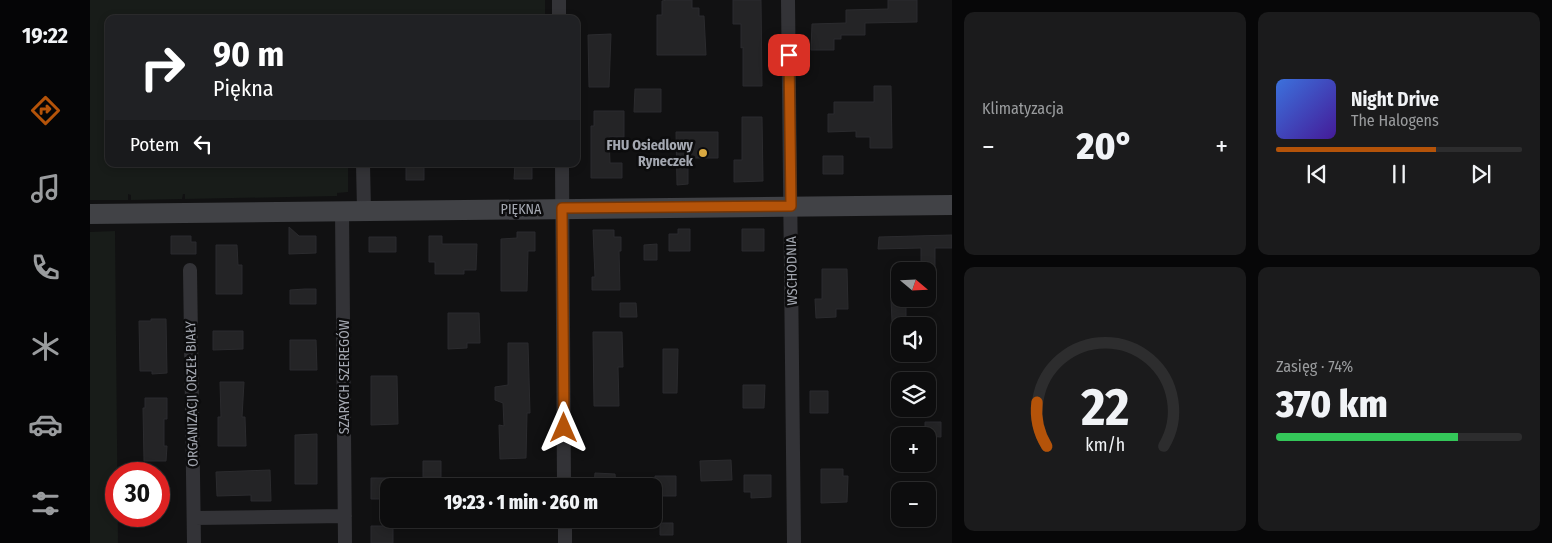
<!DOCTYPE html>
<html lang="pl">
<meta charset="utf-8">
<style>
body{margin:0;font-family:"Fira Sans Condensed",sans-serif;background:#1b1b1c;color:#f1f3f6;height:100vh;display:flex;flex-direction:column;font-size:19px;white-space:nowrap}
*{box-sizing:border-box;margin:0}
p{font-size:16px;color:#9a9c9e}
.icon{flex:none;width:28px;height:28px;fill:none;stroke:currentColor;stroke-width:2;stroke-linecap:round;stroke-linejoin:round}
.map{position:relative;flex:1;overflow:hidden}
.panel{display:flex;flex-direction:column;gap:12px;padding:12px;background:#070708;width:600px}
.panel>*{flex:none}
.hud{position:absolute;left:15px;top:15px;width:475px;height:152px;border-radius:10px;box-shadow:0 2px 8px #0003,0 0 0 1px #2d2d2e;background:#202124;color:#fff;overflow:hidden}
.needle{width:32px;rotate:109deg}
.controls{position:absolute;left:801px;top:262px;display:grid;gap:10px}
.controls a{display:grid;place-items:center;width:45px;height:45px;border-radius:10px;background:#0d0d0e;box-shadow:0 2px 8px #0003,0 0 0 1px #2d2d2e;font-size:25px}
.speed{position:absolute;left:15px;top:462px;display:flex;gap:10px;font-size:25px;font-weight:700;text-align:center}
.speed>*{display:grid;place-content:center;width:65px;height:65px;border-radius:50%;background:#0d0d0e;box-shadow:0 2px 8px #0003,0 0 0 1px #2d2d2e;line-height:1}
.speed .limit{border:8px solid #d22;background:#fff;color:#111}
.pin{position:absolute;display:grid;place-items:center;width:42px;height:42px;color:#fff;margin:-21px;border-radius:10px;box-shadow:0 2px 8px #0006}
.me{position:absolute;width:55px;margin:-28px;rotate:0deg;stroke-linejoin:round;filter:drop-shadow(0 0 4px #0008)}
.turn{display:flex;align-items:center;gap:18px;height:105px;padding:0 25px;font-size:22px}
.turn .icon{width:65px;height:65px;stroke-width:2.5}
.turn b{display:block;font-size:35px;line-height:42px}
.then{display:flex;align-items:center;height:48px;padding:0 25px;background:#0003;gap:10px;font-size:19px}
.big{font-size:38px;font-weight:800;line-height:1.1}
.panel .tile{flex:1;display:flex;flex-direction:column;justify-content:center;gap:8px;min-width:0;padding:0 18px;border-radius:10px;background:#1b1b1c}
.panel .dial{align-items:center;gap:0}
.dial svg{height:130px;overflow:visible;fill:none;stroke:#2d2d2e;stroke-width:7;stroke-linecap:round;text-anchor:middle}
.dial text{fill:#f1f3f6;stroke:none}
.song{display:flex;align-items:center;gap:15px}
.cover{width:60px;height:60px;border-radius:8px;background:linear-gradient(135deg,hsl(220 70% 55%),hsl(260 70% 35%))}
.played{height:5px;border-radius:2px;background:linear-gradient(90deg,#b45309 65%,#2d2d2e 65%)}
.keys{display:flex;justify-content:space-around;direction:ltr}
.heat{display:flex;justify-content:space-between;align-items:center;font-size:28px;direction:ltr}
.charge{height:8px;border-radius:4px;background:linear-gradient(90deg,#34c759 74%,#2d2d2e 0)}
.panel .tiles{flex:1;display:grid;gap:12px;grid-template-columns:repeat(2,1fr)}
.trip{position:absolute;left:290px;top:478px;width:282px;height:50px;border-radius:10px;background:#0d0d0e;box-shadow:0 2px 8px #0003,0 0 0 1px #2d2d2e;font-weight:800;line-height:50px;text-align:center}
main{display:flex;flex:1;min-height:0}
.tab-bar{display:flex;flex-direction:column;width:90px;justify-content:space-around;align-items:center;background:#050506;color:#9a9c9e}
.tab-bar .icon{width:35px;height:35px}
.tab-bar .on{color:#b45309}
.tab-bar b{font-size:22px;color:#f1f3f6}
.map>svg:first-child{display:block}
.green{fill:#181c19}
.building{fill:#242426;stroke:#2b2b2e}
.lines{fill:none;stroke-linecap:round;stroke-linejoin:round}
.street{stroke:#333337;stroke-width:14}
.secondary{stroke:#414246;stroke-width:20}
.route-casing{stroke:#753606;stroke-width:12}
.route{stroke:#b45309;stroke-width:9}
.poi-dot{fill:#daa941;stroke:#0c0c0d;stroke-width:2}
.labels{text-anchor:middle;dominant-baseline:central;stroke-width:5;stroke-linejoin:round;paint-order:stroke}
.poi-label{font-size:14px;font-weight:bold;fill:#a4a8b1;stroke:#0c0c0d;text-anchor:end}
.street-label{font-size:14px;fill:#a4a8b1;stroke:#0c0c0d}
</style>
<main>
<nav class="tab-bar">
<b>19:22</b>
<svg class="icon on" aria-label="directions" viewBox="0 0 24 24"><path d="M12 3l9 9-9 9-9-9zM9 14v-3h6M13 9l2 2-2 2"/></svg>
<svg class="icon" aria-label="music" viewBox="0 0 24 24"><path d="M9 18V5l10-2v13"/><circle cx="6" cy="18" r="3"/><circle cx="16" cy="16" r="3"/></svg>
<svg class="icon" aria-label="phone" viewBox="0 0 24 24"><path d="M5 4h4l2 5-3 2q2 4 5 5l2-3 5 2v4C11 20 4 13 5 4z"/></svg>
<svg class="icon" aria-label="climate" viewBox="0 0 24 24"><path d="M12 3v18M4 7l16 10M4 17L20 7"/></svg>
<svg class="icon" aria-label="car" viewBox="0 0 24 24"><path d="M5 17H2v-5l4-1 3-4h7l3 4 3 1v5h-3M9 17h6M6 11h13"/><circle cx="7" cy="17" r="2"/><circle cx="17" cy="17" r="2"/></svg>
<svg class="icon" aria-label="filters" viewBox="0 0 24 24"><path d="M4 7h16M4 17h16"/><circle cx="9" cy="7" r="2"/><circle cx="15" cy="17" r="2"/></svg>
</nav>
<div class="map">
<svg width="862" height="543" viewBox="0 0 862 543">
<rect width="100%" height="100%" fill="#111112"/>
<!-- green -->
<path class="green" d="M 0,0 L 455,0 L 455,19 L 19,19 L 19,164 L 258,164 L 258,192 L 247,193 L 247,196 L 95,199 L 95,194 L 93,194 L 92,199 L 41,200 L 41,195 L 38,194 L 38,200 L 0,200 Z
M 25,231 L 28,543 L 0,543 L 0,232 Z"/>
<!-- building -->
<path class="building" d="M 577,0 L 602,0 L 602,8 L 609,8 L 609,16 L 614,16 L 616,55 L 567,55 L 567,15 L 572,15 L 572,1 Z
M 643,0 L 671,0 L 672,86 L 653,86 L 653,47 L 651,48 L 651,24 L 643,24 Z
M 798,0 L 827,0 L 827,22 L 775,23 L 775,35 L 751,35 L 751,39 L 744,39 L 744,50 L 721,50 L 722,24 L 756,23 L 756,10 L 798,9 Z
M 521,34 L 519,87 L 499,87 L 498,35 Z
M 784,86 L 801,86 L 802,148 L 780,148 L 780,137 L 766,137 L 766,131 L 738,132 L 738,114 L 744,114 L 744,102 L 784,102 Z
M 545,89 L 571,89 L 571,112 L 544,112 Z
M 504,111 L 534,111 L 534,137 L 519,137 L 520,163 L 532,163 L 532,178 L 501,178 L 501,126 L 504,126 Z
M 652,117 L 672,117 L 673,181 L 644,182 L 644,160 L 652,160 Z
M 586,132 L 628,132 L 628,158 L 598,158 L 598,184 L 587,185 Z
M 733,156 L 753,156 L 753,174 L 733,174 Z
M 316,164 L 334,164 L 334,180 L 316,180 Z
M 425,164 L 442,164 L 442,179 L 424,179 Z
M 199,227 L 209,236 L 226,236 L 226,253 L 199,254 Z
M 588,229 L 600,229 L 600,251 L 579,251 L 579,234 L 588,234 Z
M 652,229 L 674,229 L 674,251 L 652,251 Z
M 503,230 L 524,230 L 524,237 L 531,237 L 531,251 L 529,251 L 530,290 L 502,290 L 502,277 L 505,277 Z
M 427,232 L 445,232 L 445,251 L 438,251 L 437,291 L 411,291 L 411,239 L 427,238 Z
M 862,235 L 862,248 L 845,248 L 845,271 L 831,271 L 831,248 L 788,249 L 789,237 Z
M 81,236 L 101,236 L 101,242 L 106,242 L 106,254 L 81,254 Z
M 339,236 L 352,236 L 352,244 L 387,244 L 386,270 L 374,270 L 374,274 L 345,274 L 345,262 L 339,262 Z
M 279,237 L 306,237 L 306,252 L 279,252 Z
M 567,244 L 567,260 L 554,260 L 554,245 Z
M 126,245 L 147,245 L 148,265 L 152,265 L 152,294 L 126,294 Z
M 732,269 L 757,269 L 758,309 L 746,309 L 746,317 L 726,318 L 725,299 L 732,299 Z
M 215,289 L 226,289 L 226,304 L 200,304 L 200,290 Z
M 801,299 L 816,299 L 816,320 L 802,321 Z
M 530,303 L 546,303 L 547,317 L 530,317 Z
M 358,313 L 389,313 L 390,343 L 377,343 L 377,348 L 358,349 Z
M 61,319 L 76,319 L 77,373 L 62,374 L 62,371 L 50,371 L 49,321 L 61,321 Z
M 123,331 L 153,331 L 153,349 L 123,350 Z
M 503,332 L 532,332 L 533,367 L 528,367 L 529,406 L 504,406 Z
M 200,340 L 226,340 L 227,370 L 200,370 Z
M 418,343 L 438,343 L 440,413 L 437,413 L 436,458 L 410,459 L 409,425 L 414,426 L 413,403 L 405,400 L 405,387 L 418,385 Z
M 573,349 L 588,349 L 587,393 L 573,393 Z
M 281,376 L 307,376 L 308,424 L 281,425 Z
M 130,382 L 154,382 L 152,417 L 155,417 L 156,446 L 128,446 L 128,417 L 131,417 Z
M 653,385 L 675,385 L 674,408 L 653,408 Z
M 720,391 L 738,391 L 738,413 L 720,413 Z
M 55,398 L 77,398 L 77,419 L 74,419 L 74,446 L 77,446 L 76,461 L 54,461 L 53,408 L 55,408 Z
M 835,422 L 851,422 L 851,437 L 835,436 Z
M 227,434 L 227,484 L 205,484 L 205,435 Z
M 641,460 L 642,480 L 611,481 L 610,461 Z
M 333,461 L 351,461 L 351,477 L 333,477 Z
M 731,469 L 753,469 L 753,476 L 758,476 L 757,502 L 731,503 Z
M 180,470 L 181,501 L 161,501 L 161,495 L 127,496 L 126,472 Z
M 505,473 L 525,474 L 526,486 L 504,486 Z
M 654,475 L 681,475 L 681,497 L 661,498 L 661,492 L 654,492 Z
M 565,476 L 586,476 L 586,496 L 565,496 Z
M 281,478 L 299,478 L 299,499 L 281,499 Z
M 570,523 L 583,523 L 583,535 L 570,535 Z
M 281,526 L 303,526 L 303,543 L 281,543 Z"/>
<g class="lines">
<!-- street -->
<path class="street" d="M 469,0 L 469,19
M 698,0 L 704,543
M 273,164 L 274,210
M 472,164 L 474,486
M 252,211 L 255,543
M 100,270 L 104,543
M 104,518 L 255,516
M 475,519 L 475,543"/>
<!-- secondary -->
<path class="secondary" d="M 0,214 L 862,205"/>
</g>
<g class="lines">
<defs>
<path id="route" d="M 474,428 L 472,208 L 701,206 L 699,55"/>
</defs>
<!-- route casing -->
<use href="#route" class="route-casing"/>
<!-- route -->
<use href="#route" class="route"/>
</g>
<!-- markers -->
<circle class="poi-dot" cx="613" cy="153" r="5"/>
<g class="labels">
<!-- poi labels -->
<g class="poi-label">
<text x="603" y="145">FHU Osiedlowy<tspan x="603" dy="16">Ryneczek</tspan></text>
</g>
<!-- street labels -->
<g class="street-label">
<text x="431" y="209">PIĘKNA</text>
<text transform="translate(702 271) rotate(-91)">WSCHODNIA</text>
<text transform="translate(254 377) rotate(-90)">SZARYCH SZEREGÓW</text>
<text transform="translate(102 394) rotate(-91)">ORGANIZACJI ORZEŁ BIAŁY</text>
</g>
</g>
</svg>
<div class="controls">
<a><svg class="needle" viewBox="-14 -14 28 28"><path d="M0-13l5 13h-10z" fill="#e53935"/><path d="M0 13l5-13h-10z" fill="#9a9c9e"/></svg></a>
<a><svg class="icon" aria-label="sound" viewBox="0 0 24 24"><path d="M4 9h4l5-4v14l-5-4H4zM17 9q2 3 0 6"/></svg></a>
<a><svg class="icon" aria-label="layers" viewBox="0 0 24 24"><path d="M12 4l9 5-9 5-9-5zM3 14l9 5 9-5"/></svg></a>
<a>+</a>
<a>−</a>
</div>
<div class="speed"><div class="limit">30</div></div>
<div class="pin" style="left:699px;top:55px;background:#d93025"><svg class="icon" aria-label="arrive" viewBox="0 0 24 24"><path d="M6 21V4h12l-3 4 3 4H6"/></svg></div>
<svg class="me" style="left:474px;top:428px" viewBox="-20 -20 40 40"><path d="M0-17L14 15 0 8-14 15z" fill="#b45309" stroke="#fff" stroke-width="4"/></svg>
<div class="trip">19:23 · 1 min · 260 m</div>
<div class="hud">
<div class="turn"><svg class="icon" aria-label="right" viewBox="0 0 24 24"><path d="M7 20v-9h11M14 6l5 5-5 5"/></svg><div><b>90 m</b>Piękna</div></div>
<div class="then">Potem<svg class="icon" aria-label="left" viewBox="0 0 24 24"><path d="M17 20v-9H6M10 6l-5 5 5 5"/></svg></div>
</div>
</div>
<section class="panel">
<div class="tiles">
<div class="tile"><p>Klimatyzacja</p>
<div class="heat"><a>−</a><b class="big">20°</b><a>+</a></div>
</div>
<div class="tile">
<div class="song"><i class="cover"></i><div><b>Night Drive</b><p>The Halogens</p></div></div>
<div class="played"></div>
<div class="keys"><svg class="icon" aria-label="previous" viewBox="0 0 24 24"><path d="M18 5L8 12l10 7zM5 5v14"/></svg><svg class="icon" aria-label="pause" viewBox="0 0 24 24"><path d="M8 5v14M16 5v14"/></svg><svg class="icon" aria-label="next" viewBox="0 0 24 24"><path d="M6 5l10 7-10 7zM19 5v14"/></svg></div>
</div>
<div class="tile dial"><svg viewBox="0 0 100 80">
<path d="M14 69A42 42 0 1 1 86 69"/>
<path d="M14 69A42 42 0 0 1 8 42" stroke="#b45309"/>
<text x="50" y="56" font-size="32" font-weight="700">22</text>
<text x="50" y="72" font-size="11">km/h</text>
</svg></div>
<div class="tile"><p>Zasięg · 74%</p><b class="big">370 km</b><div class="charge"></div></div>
</div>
</section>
</main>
